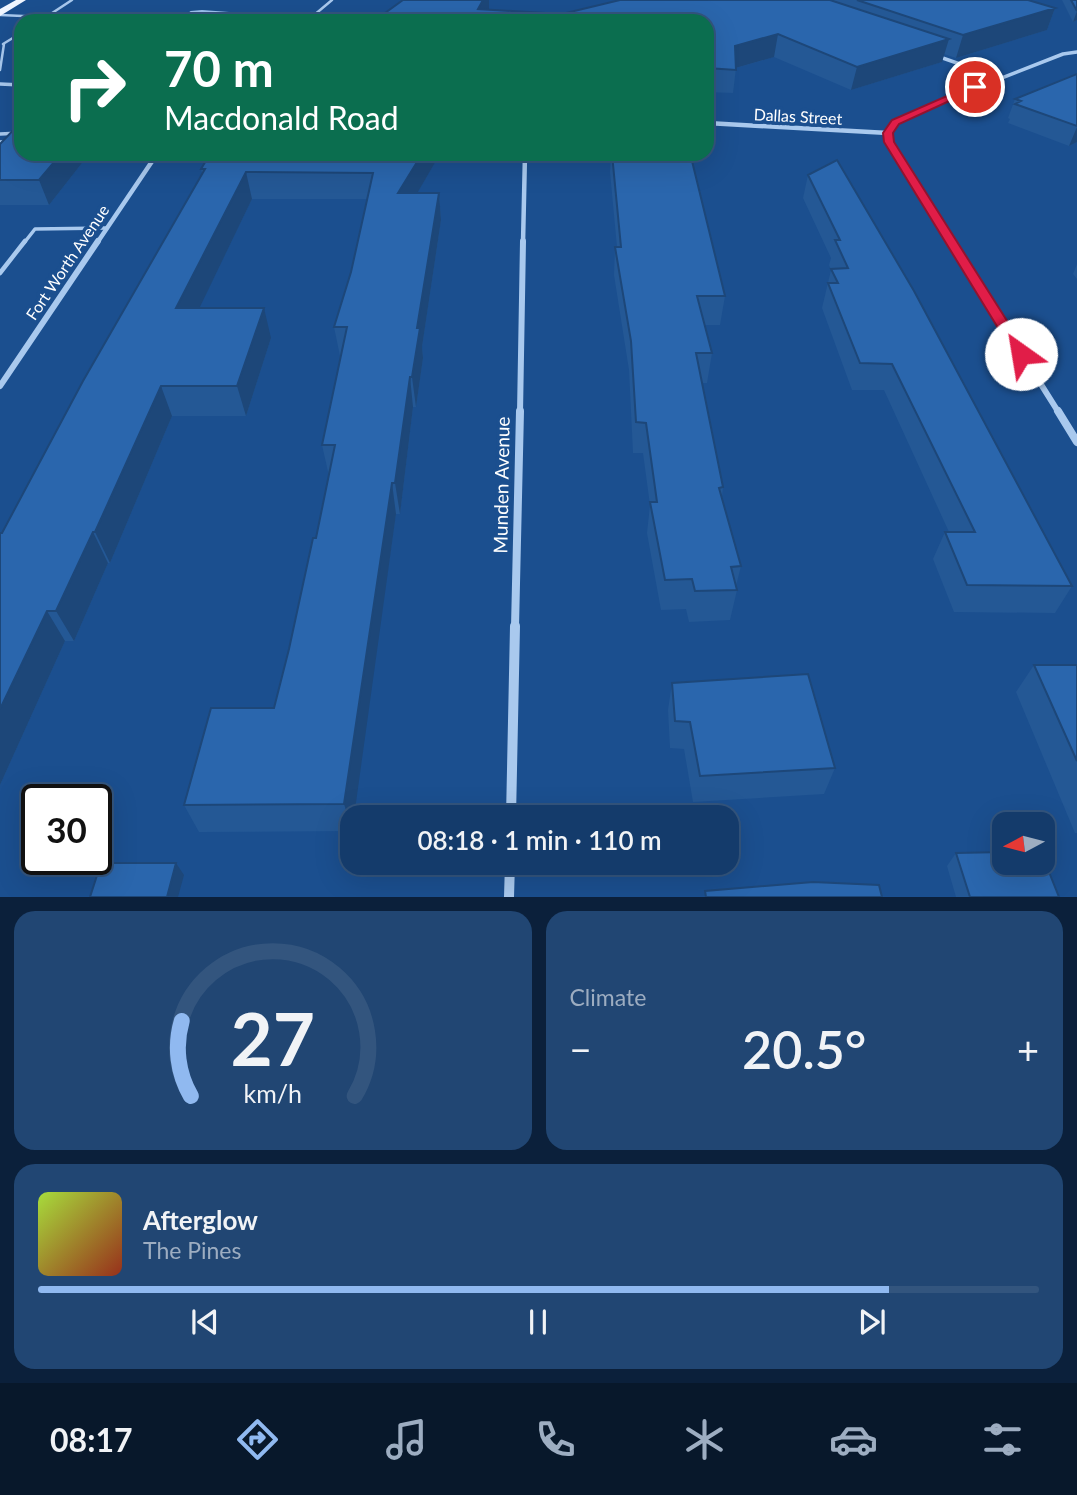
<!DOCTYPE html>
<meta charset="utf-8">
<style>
body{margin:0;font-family:Lato,sans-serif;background:#214673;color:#f1f3f6;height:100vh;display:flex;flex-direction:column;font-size:26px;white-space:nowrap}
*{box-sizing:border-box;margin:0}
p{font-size:23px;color:#9dadc1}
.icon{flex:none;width:38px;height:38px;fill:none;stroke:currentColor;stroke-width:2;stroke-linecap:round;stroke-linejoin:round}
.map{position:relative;height:897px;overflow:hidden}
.sheet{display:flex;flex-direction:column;gap:14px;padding:14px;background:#0b203b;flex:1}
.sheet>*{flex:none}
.guide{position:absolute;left:14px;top:14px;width:700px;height:147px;border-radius:21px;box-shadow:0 7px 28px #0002,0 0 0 2px #33557e;background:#0b6e4f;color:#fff;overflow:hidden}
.needle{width:46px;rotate:263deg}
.fabs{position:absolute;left:992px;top:812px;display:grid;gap:14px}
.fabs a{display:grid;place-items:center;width:63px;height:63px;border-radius:14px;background:#143b6b;box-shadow:0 7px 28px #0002,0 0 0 2px #33557e;font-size:35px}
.speed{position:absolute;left:21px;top:784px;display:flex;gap:14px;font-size:35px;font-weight:700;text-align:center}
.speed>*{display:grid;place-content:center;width:91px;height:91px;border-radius:50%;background:#143b6b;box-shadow:0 7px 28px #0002,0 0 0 2px #33557e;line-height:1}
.speed .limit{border:4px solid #111;border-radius:10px;background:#fff;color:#111}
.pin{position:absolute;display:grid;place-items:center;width:60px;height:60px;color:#fff;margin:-30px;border:4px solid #fff;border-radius:50%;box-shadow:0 2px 7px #0007}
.me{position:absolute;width:77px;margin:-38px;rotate:328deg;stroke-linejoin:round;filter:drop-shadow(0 0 5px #0008)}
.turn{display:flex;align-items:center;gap:24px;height:147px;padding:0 35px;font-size:32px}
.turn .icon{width:91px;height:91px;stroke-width:2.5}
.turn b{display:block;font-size:49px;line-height:60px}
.big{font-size:52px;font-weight:600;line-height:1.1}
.sheet .card{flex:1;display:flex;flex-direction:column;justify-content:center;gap:10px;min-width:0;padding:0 24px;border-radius:21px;background:#214673}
.sheet .dial{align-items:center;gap:0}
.dial svg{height:182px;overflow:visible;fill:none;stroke:#33557e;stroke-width:7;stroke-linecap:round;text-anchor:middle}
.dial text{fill:#f1f3f6;stroke:none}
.song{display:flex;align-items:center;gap:21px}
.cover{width:84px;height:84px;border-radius:10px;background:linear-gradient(135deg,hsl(80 70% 55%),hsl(10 70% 35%))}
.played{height:7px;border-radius:4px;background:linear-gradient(90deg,#90b9f0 85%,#33557e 85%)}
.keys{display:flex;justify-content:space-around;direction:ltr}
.heat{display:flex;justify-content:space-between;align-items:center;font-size:38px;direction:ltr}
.sheet .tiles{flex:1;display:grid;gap:14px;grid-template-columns:1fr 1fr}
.card:last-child{grid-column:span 2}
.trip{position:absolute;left:340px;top:805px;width:399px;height:70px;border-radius:21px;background:#143b6b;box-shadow:0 7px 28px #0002,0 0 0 2px #33557e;font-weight:600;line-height:70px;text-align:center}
.tab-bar{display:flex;height:112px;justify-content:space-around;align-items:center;background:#08182b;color:#9dadc1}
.tab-bar .icon{width:49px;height:49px}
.tab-bar .selected{color:#90b9f0}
.tab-bar b{font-size:32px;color:#f1f3f6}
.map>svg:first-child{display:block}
.water{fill:#123a6d;stroke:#9cc4f0;stroke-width:2}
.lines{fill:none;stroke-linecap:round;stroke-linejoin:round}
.lane-far2{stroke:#a9c9ee;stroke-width:2.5}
.lane-far1{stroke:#a9c9ee;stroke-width:3.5}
.lane{stroke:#a9c9ee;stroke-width:4.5}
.street-far4{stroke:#a9c9ee;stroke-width:3.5}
.street-far3{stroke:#a9c9ee;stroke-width:4.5}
.street-far2{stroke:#a9c9ee;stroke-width:6}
.street-far1{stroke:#a9c9ee;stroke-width:8}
.street{stroke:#a9c9ee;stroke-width:10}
.primary{fill:#f0f6ff;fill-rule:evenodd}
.wall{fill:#245895}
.shaded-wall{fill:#1d4779}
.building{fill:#2a66ad;stroke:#1d4779;stroke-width:2}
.route{fill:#e11d48;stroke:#92132f;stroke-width:2}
.labels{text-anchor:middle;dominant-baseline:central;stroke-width:7;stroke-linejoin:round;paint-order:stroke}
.far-street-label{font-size:16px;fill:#fff;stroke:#1b4f8f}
.street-label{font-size:19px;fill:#fff;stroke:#1b4f8f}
</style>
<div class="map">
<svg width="1077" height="897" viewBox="0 0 1077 897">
<rect width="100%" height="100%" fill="#1b4f8f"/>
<!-- water -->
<path class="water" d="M 202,11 L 256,15 L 261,21 L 179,21 L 191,12 Z"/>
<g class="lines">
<!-- lane-far2 -->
<path class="lane-far2" d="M 0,15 L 46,17
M 40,21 L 72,0
M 307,21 L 332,0
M 3,44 L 21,33
M 0,70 L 4,44"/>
<!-- lane-far1 -->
<path class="lane-far1" d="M 0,134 L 21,133
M 0,142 L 21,141
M 24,243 L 35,229 L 107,228"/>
<!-- lane -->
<path class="lane" d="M 0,273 L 25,241"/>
<!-- street-far4 -->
<path class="street-far4" d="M 934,55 L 1000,78
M 0,84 L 21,85
M 925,108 L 1063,54 L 1077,52"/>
<!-- street-far3 -->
<path class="street-far3" d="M 707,123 L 888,133
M 888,133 L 889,142 L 952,243
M 888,133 L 896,122 L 929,106
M 97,243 L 157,154
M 523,243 L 525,154"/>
<!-- street-far2 -->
<path class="street-far2" d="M 951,241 L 1059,413
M 0,386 L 98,241
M 520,413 L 523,241"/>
<!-- street-far1 -->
<path class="street-far1" d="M 1058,411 L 1077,442
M 515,627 L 520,411"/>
<!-- street -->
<path class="street" d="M 511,817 L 515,626
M 509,897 L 510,863"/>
<!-- primary -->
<path class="primary" d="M 16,0 L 26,0 L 0,16 L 0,9 Z"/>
</g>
<!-- wall -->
<path class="wall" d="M 403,0 L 489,0 L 489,10 L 562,14 L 620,0 L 1028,0 L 1055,8 L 1047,30 L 956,58 L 944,54 L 942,62 L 851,90 L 774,57 L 736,68 L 733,93 L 707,92 L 707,21 L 374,21 Z
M 1062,0 L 1077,0 L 1077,20 L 1073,22 Z
M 1077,74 L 1077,142 L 1069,146 L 1008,123 L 1010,119 L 1008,118 L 1015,99 Z
M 0,144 L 21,154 L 89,154 L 49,205 L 0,205 Z
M 440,154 L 417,193 L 439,193 L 441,220 L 422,347 L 423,358 L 416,407 L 413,407 L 400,514 L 396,514 L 352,817 L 352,831 L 199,832 L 184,805 L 274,708 L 289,649 L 316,538 L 329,476 L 322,445 L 341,356 L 340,356 L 334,327 L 351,272 L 367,199 L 252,199 L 199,308 L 271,338 L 246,416 L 172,416 L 110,563 L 108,563 L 74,641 L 65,641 L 0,785 L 2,533 L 202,173 L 201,169 Z
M 603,154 L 660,154 L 659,161 L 725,296 L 720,325 L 705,325 L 712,353 L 707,383 L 702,383 L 723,487 L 722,497 L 741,566 L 736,586 L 737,590 L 730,620 L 689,622 L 686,609 L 661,610 L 647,533 L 650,505 L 643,453 L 633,453 L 629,370 L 614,275 L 615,247 L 617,247 L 610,172 L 611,157 L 603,156 Z
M 808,175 L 1072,586 L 1055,613 L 954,612 L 933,559 L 945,532 L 949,532 L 884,390 L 852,390 L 822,308 L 831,270 L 829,265 L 831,258 L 803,198 Z
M 1077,264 L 1077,279 L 1073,274 Z
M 1034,665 L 1077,665 L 1077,833 L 1075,833 L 1016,692 Z
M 672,683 L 835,768 L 824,794 L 693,802 L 684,749 L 670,748 L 668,710 Z
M 956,853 L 1059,897 L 956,897 L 947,866 Z"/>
<!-- shaded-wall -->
<path class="shaded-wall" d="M 477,0 L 489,0 L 489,13 L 478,21 Z
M 1055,8 L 1047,30 L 956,58 L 963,35 Z
M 1077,11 L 1077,20 L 1073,22 Z
M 778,34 L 774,57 L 732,69 L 735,46 Z
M 949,39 L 942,62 L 851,90 L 857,67 Z
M 1077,127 L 1077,142 L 1069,146 Z
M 61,154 L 89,154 L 49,205 L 39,180 Z
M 422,154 L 440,154 L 401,221 L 398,193 Z
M 246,172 L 252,199 L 185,338 L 176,308 Z
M 439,193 L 441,220 L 422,347 L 423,358 L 416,407 L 412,377 L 417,328 Z
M 264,308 L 271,338 L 246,416 L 237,386 Z
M 410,377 L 413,407 L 400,514 L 395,483 Z
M 161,386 L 172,416 L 110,563 L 95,532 Z
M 392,483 L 396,514 L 354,817 L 352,817 L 352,829 L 344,804 Z
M 93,532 L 108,563 L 74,641 L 56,611 Z
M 47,611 L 65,641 L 0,785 L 0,709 Z
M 176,863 L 184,875 L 178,897 L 167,897 Z"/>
<!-- building -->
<path class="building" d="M 403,0 L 483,0 L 478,9 L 562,14 L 620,0 L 830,0 L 949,39 L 857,67 L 778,34 L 735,46 L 736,70 L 707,68 L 707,21 L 374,21 Z
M 857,0 L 1028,0 L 1055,8 L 963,35 Z
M 1071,0 L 1077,0 L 1077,11 Z
M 1077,74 L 1077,126 L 1015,104 L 1021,101 L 1015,99 Z
M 21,122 L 21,154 L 61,154 L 39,180 L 0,180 L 0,144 Z
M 210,154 L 422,154 L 398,193 L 439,193 L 417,328 L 420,328 L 412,377 L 410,377 L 395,483 L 392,483 L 344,804 L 184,805 L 211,708 L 274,708 L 289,649 L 313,538 L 316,538 L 335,445 L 322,445 L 347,327 L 334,327 L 351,272 L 373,173 L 246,172 L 176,308 L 264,308 L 237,386 L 161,386 L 95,532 L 93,532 L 56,611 L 47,611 L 0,709 L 0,533 L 2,533 L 83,381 L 205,169 L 201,169 Z
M 612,154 L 660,154 L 659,161 L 692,161 L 725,296 L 697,296 L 712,353 L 696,353 L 723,487 L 719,488 L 741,566 L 731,567 L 737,590 L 695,591 L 692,579 L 665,580 L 650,502 L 657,502 L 646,423 L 636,422 L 631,341 L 615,247 L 621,247 Z
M 837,160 L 914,291 L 1072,586 L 967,585 L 945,532 L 975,532 L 892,364 L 860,363 L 828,283 L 838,283 L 831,269 L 848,268 L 835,240 L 840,240 L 808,175 Z
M 1034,665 L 1077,665 L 1077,761 Z
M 808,674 L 835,768 L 700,776 L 690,722 L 675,721 L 672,683 Z
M 1004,852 L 1004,863 L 1043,863 L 1043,857 L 1059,897 L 970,897 L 956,853 Z
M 101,863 L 176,863 L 167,897 L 90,897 Z
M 813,882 L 879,885 L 882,897 L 706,897 L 705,891 Z"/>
<!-- route -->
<path class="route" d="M 972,85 L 980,87 L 899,124 L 893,133 L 894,142 L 1028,354 L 1021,358 L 1014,354 L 884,142 L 883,133 L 892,120 Z"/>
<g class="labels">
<!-- far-street labels -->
<g class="far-street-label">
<text transform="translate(798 116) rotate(3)">Dallas Street</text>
<text transform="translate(67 262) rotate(-56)">Fort Worth Avenue</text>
</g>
<!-- street labels -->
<g class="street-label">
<text transform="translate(501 485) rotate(-89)">Munden Avenue</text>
</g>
</g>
</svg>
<div class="fabs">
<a><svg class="needle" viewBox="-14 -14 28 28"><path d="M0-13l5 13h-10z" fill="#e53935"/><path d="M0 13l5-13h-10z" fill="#9dadc1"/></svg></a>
</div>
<div class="speed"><div class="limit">30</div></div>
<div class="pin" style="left:975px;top:87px;background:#d93025"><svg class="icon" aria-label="arrive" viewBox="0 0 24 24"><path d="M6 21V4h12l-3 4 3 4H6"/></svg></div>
<svg class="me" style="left:1021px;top:354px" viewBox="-20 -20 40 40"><circle r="19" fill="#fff"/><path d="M0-13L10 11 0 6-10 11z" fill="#e11d48"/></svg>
<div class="trip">08:18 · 1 min · 110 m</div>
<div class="guide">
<div class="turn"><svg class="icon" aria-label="right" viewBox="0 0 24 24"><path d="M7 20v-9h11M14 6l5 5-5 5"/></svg><div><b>70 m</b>Macdonald Road</div></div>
</div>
</div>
<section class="sheet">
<div class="tiles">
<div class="card dial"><svg viewBox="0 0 100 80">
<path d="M14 69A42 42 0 1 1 86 69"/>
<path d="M14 69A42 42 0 0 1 10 36" stroke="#90b9f0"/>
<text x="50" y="56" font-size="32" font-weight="700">27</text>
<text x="50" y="72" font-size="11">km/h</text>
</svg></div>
<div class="card"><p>Climate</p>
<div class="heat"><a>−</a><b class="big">20.5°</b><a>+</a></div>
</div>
<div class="card">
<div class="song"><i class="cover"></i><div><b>Afterglow</b><p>The Pines</p></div></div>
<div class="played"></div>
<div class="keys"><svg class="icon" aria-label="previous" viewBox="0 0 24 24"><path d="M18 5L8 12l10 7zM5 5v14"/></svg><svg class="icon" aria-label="pause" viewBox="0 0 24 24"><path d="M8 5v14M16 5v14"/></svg><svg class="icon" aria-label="next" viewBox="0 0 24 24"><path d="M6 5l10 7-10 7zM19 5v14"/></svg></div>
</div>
</div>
</section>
<nav class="tab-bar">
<b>08:17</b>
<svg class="icon selected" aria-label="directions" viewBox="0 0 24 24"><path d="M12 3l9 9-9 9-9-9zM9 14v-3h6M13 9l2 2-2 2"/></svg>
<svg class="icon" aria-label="music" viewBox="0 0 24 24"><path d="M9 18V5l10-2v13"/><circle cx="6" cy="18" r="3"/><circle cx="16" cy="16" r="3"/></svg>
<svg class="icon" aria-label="phone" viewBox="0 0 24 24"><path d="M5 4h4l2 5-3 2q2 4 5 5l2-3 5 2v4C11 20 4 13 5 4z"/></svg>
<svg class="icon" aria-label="climate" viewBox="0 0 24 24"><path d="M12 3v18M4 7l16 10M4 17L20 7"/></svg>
<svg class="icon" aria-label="car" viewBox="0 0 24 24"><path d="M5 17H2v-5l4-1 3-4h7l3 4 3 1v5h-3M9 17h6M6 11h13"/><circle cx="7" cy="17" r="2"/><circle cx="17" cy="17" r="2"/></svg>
<svg class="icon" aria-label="filters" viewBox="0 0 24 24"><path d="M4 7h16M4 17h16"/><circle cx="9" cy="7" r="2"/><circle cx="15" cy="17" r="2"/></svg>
</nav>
